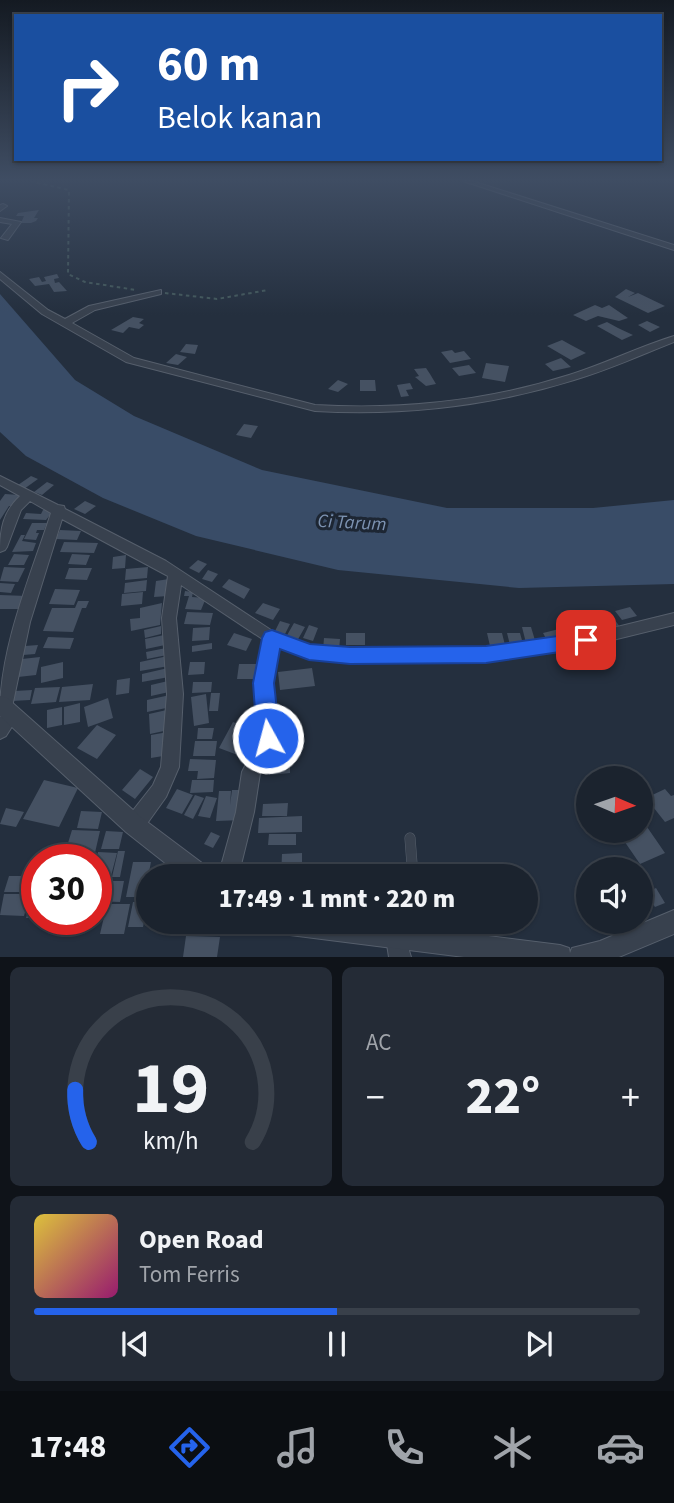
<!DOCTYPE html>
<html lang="id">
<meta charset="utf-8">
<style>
body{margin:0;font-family:"Source Sans 3",sans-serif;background:#242b36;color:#f1f3f6;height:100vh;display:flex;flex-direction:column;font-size:26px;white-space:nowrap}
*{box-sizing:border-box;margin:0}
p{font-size:23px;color:#a0a4aa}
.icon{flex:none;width:38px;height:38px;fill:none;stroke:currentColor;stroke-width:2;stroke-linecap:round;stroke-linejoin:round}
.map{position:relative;height:957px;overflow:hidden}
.sheet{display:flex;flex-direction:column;gap:10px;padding:10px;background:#0f1319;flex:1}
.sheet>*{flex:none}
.banner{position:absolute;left:14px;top:14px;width:648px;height:147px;border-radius:0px;box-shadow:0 2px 5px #0004,0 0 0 2px #39404a;background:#1a4fa0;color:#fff;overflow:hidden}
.needle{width:46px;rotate:92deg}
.buttons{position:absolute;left:576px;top:766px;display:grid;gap:14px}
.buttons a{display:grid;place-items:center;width:77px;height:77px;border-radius:50%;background:#1b232e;box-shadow:0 2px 5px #0004,0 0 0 2px #39404a;font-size:35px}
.speed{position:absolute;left:21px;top:844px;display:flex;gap:14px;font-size:35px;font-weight:700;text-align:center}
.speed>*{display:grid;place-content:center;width:91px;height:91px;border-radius:50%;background:#1b232e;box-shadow:0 2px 5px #0004,0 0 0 2px #39404a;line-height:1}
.speed .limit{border:10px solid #d22;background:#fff;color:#111}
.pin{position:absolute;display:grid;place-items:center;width:60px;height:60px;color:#fff;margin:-30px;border-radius:14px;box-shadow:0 4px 10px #0006}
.me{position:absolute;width:77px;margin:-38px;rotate:353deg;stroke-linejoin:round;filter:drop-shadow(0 0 5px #0008)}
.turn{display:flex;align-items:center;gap:24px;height:147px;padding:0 28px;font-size:32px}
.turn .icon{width:91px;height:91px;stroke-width:2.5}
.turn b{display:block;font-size:49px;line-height:60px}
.big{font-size:52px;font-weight:800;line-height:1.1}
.sheet .tile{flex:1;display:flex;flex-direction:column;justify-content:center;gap:10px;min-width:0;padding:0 24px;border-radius:10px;background:#242b36}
.sheet .dial{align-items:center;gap:0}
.dial svg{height:182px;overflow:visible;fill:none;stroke:#39404a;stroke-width:7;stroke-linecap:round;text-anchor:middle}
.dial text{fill:#f1f3f6;stroke:none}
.song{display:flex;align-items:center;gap:21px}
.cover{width:84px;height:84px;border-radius:10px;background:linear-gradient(135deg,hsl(50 70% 55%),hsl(320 70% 35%))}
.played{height:7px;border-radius:4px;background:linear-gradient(90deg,#2563eb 50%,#39404a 50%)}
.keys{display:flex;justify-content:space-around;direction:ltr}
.heat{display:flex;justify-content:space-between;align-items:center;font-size:38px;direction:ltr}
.sheet .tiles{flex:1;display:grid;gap:10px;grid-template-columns:1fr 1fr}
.tile:last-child{grid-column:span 2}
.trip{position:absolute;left:136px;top:864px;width:402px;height:70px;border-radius:35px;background:#1b232e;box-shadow:0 2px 5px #0004,0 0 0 2px #39404a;font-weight:800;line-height:70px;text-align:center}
.tabs{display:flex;height:112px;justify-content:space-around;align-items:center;background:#0b0e12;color:#a0a4aa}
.tabs .icon{width:49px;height:49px}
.tabs .on{color:#2563eb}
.tabs b{font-size:32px;color:#f1f3f6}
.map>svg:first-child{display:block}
.water{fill:#394c67}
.building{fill:#455162}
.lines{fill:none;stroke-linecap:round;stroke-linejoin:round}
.service-casing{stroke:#565f6c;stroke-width:11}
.minor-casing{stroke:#565f6c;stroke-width:2}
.tertiary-casing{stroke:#565f6c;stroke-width:2}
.path{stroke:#44595c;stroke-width:2;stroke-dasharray:3.5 3.5;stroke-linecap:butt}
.service{stroke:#38414e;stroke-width:10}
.minor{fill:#38414e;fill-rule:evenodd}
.tertiary{fill:#38414e;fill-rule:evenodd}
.route{fill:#2563eb;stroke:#184099;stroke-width:2}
.labels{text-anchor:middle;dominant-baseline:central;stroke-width:6;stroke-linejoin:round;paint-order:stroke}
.water-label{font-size:19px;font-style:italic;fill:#7c92b1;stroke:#1d2633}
</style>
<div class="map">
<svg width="674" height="957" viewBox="0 0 674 957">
<rect width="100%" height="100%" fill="#242f3e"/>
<!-- water -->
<path class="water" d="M 0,294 L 75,380 L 134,416 L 262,470 L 447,508 L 593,508 L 674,500 L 674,584 L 519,588 L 338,570 L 196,536 L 103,498 L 26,456 L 0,432 Z"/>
<!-- building -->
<path class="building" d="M 39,210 L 34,218 L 38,218 L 36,221 L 31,223 L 21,223 L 24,216 L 16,216 L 18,213 Z
M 57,274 L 59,278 L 54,279 L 55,283 L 59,282 L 67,291 L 54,292 L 49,284 L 35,286 L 29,279 L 39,277 L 42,282 L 46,281 L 44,277 Z
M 626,289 L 635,293 L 628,297 L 638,293 L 665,306 L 648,313 L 615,297 Z
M 595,305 L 602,308 L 609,305 L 628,318 L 619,321 L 598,316 L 586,321 L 573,315 Z
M 133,317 L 144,319 L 139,323 L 144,325 L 139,329 L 129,327 L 123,333 L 111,330 Z
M 647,321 L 660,327 L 650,332 L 638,325 Z
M 607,322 L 618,328 L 633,335 L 622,340 L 597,326 Z
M 562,340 L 571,345 L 586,353 L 571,360 L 547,346 Z
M 186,344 L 198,345 L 195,354 L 180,352 Z
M 452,350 L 455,353 L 464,351 L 471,359 L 450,363 L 441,352 Z
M 176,354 L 187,357 L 178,365 L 166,363 Z
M 561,358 L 571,367 L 553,371 L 545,364 Z
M 486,363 L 509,366 L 505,382 L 482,378 Z
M 469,365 L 476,373 L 459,376 L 452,368 Z
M 426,368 L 430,374 L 436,384 L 426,386 L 415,377 L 419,376 L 414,369 Z
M 338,380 L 348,384 L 338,392 L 328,389 Z
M 360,380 L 375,380 L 376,391 L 360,391 Z
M 410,383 L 413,389 L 406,390 L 409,396 L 401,397 L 397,385 Z
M 244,424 L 258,426 L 251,438 L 236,435 Z
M 31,476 L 38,479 L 24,489 L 18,485 Z
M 47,482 L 54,485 L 42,495 L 34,492 Z
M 5,494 L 20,495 L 16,506 L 9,506 L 0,520 L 0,501 Z
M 85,501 L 96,506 L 85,514 L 74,509 Z
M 43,510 L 54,510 L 46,520 L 23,519 L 26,513 L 41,514 Z
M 32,523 L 47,523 L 44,530 L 37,530 L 36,533 L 39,533 L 36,540 L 24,539 Z
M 60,530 L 81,531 L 77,540 L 56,539 Z
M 21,535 L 25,535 L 22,541 L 36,543 L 33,551 L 12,552 Z
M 64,542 L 98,543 L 94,553 L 60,552 Z
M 14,554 L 29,555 L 24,565 L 8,565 Z
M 72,554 L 90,555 L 86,565 L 68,564 Z
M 126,555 L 125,568 L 112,569 L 113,557 Z
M 198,560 L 207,564 L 199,573 L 189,568 Z
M 4,567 L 25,568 L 18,582 L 0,581 Z
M 148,567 L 147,578 L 125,580 L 126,569 Z
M 69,568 L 92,568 L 87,580 L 65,579 Z
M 208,570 L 218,574 L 212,582 L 202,579 Z
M 169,579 L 168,596 L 154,597 L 156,581 Z
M 229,579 L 250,589 L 244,599 L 222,587 Z
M 147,580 L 146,591 L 124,593 L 125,583 Z
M 0,583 L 15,584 L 11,593 L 0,592 Z
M 55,589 L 80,590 L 74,605 L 49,604 Z
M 185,591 L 193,592 L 192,597 L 206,598 L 201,610 L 185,609 L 189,596 L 184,596 Z
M 143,592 L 142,604 L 121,606 L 122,594 Z
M 0,595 L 27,596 L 21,609 L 0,609 Z
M 78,601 L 89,601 L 86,608 L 82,608 L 73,632 L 43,631 L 52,608 L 75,608 Z
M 162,603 L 160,625 L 131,631 L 130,619 L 140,618 L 140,608 Z
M 263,603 L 280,609 L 273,620 L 255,613 Z
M 630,607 L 637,616 L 622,620 L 615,611 Z
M 187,612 L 213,613 L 210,625 L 184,624 Z
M 609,612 L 620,627 L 601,632 L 590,617 Z
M 280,621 L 290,624 L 285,634 L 275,631 Z
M 294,623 L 305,627 L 297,641 L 286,637 Z
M 309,625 L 318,628 L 313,641 L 303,638 Z
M 161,626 L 161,634 L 145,638 L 144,630 Z
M 210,627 L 209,640 L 192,641 L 193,628 Z
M 522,627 L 531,627 L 537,647 L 527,647 Z
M 559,629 L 565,637 L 548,642 L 543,633 Z
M 234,633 L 252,639 L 246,651 L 227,645 Z
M 346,633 L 365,633 L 365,645 L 346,645 Z
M 487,633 L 502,633 L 505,645 L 490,646 Z
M 507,633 L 520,633 L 523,644 L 510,645 Z
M 164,635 L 165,645 L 146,649 L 145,639 Z
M 48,637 L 74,638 L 70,649 L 43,648 Z
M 324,638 L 340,639 L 339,651 L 323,650 Z
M 212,643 L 212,649 L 192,652 L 192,646 Z
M 38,645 L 35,654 L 23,655 L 25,646 Z
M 166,648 L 167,655 L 147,659 L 146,652 Z
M 168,656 L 169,666 L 140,671 L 140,662 Z
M 40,657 L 36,675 L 18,677 L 22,659 Z
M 63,662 L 63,678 L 41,683 L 41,667 Z
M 190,662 L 205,662 L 204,674 L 188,675 Z
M 239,664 L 258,664 L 256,679 L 237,679 Z
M 168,668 L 169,677 L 142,682 L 142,674 Z
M 312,668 L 315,686 L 280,690 L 278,672 Z
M 130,678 L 129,693 L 116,695 L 117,680 Z
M 168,681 L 169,692 L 151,696 L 151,685 Z
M 193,682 L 212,682 L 211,692 L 192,693 Z
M 93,684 L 90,700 L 59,702 L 62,687 Z
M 60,687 L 56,702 L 31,704 L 35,688 Z
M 32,690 L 30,700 L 12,701 L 15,691 Z
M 211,693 L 220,693 L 218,711 L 209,711 Z
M 206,694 L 209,723 L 194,726 L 191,697 Z
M 170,695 L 171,707 L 147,712 L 147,700 Z
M 108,698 L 113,718 L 88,727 L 84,707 Z
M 80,703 L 80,722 L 64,725 L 64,707 Z
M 62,707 L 62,725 L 47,728 L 47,710 Z
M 171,709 L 173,729 L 150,734 L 149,714 Z
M 233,722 L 257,731 L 243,757 L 219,748 Z
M 97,725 L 116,735 L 97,759 L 77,748 Z
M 198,728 L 214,728 L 212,739 L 197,739 Z
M 168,732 L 169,755 L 151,758 L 151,735 Z
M 195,741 L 217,741 L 215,756 L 193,756 Z
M 190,759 L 216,760 L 214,778 L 197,779 L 198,771 L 188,771 Z
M 290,761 L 290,773 L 269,775 L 268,763 Z
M 140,769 L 153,777 L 135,799 L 122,790 Z
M 44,780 L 78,788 L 59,827 L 23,819 Z
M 192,780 L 214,780 L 213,792 L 190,793 Z
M 177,789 L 193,795 L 182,814 L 166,808 Z
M 665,789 L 671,796 L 674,795 L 674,818 L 665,822 L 646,798 Z
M 232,790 L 245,790 L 243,820 L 216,821 L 219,791 L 231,791 L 230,805 Z
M 195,795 L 204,798 L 193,819 L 184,815 Z
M 206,796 L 217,798 L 210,818 L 198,816 Z
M 288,803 L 287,816 L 262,816 L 263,804 Z
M 6,808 L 24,812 L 16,827 L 0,824 Z
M 81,811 L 102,812 L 98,829 L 77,828 Z
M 302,816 L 302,832 L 258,833 L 259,818 Z
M 645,824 L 665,853 L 640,864 L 620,835 L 640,831 L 640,826 Z
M 72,830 L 100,831 L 94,857 L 64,856 Z
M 106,831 L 123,832 L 119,849 L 101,849 Z
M 211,832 L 220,836 L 213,848 L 204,844 Z
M 269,834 L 296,834 L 296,845 L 268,845 Z
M 118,851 L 125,851 L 120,877 L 112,877 Z
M 98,852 L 117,853 L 111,876 L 96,875 Z
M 302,853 L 302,877 L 281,877 L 282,854 Z
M 36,856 L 37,892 L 25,892 Z
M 133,862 L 151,862 L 144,897 L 126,897 Z
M 9,876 L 27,876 L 22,892 L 4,892 Z
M 96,881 L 124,881 L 120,902 L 96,901 Z
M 656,888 L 665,903 L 655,907 L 645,893 Z
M 4,894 L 30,894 L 24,916 L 0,915 Z
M 33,894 L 37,895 L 37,918 L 26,918 Z
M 133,902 L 148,902 L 143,927 L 128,927 Z
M 107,904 L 130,904 L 124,934 L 100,934 Z
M 186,936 L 220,937 L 217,957 L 183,957 Z"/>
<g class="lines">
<defs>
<path id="service" d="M 410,838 L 413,877
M 416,922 L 417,935"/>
<path id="minor" d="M 463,181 L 472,181 L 674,245 L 674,250 Z
M 3,204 L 7,206 L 0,211 L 0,205 Z
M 0,218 L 21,222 L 8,240 L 1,238 L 12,224 L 0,222 Z
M 0,272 L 48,310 L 65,319 L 89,306 L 161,290 L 161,294 L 95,310 L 72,323 L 134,358 L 315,405 C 400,410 488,401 569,375 C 605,364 638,347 674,336 L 674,342 C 641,355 608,370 574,380 C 491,406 402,416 315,411 L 126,362 L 42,314 L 0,279 Z
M 0,476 L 58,505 L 64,506 L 65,509 L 166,561 L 277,634 L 322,649 L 486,649 L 572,638 L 674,613 L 674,625 L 572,650 L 486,661 L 322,661 L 278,646 L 271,683 L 279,734 L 260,773 L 254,812 L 238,877 L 218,877 L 236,812 L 242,772 L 261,734 L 255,683 L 264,640 L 181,585 L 176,618 L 183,694 L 179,767 L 166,797 L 141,832 L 134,834 L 127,832 L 125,825 L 127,818 L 153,785 L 161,767 L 167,694 L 162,618 L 168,576 L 62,519 L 30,622 L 12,707 L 18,709 L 20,714 L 6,736 L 0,739 L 0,717 L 3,714 L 0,713 C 0,646 31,575 51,513 L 30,501 L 21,510 L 7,547 L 5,550 L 0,552 C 0,529 3,512 20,496 L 0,485 Z
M 396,928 L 403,931 L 411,957 L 389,957 L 386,938 L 389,931 Z"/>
<path id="tertiary" d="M 0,696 L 7,698 L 142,818 L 210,869 L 213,877 L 183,877 L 126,832 L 0,716 Z
M 674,910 L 674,934 L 619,957 L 464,957 L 282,934 L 274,930 L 270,922 L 379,922 L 560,945 L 569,948 L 570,953 L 572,948 L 600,941 Z"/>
</defs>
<!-- service casing -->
<use href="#service" class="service-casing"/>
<!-- minor casing -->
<use href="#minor" class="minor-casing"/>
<!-- tertiary casing -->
<use href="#tertiary" class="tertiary-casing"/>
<!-- path -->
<path class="path" d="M 30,181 L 69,190 L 68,274 L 85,282 L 136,290
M 165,293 L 217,299 L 268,290"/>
<!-- service -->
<use href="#service" class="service"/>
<!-- minor -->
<use href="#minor" class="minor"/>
<!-- tertiary -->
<use href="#tertiary" class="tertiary"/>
</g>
<!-- sky -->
<linearGradient id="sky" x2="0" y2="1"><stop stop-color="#141a22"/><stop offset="0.57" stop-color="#3f4d63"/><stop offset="1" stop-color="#3f4d63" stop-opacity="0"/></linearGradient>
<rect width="674" height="315" fill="url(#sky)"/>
<!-- route -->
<path class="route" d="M 272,630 L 310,644 L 350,647 L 486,646 L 586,632 L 593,634 L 596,640 L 593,645 L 586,648 L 486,663 L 350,664 L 309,660 L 280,649 L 274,683 L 280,738 L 276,745 L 268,748 L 261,745 L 257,738 L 253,683 L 262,638 L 265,632 Z"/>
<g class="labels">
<!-- water labels -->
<g class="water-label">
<text transform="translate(352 523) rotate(3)">Ci Tarum</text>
</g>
</g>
</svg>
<div class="buttons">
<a><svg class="needle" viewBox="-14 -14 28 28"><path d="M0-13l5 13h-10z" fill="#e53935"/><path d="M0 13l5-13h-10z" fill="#a0a4aa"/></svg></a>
<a><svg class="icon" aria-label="sound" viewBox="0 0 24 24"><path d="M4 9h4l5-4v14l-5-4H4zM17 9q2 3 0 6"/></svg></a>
</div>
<div class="speed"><div class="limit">30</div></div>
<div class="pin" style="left:586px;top:640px;background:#d93025"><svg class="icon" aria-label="arrive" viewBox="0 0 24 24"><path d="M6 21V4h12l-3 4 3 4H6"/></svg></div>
<svg class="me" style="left:268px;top:738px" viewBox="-20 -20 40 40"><circle r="17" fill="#2563eb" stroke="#fff" stroke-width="3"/><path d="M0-11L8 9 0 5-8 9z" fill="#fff"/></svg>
<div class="trip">17:49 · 1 mnt · 220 m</div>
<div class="banner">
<div class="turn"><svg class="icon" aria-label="right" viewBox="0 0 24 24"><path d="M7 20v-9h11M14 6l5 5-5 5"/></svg><div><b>60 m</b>Belok kanan</div></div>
</div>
</div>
<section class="sheet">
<div class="tiles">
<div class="tile dial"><svg viewBox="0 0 100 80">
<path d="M14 69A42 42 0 1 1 86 69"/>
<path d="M14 69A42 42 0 0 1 8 46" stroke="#2563eb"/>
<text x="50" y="56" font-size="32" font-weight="700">19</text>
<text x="50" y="72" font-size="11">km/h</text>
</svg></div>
<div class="tile"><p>AC</p>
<div class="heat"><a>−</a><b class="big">22°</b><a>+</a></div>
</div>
<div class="tile">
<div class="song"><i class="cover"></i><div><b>Open Road</b><p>Tom Ferris</p></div></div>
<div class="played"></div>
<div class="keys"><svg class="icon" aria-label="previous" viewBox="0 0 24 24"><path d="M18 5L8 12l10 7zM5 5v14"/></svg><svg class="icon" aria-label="pause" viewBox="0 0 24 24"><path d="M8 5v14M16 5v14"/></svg><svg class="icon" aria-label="next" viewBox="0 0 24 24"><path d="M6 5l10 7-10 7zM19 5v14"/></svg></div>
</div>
</div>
</section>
<nav class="tabs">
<b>17:48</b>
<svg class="icon on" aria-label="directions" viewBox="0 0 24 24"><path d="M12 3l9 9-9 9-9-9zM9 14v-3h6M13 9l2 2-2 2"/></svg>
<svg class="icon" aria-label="music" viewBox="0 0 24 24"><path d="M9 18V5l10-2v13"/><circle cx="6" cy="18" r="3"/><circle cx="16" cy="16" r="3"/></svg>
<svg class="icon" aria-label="phone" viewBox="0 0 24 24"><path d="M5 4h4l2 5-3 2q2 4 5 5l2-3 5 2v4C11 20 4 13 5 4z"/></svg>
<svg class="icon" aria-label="climate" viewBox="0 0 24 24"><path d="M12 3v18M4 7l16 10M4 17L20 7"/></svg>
<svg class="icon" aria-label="car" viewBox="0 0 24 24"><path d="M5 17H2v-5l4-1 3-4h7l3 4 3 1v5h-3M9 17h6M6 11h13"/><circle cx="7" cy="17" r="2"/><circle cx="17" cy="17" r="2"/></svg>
</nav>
